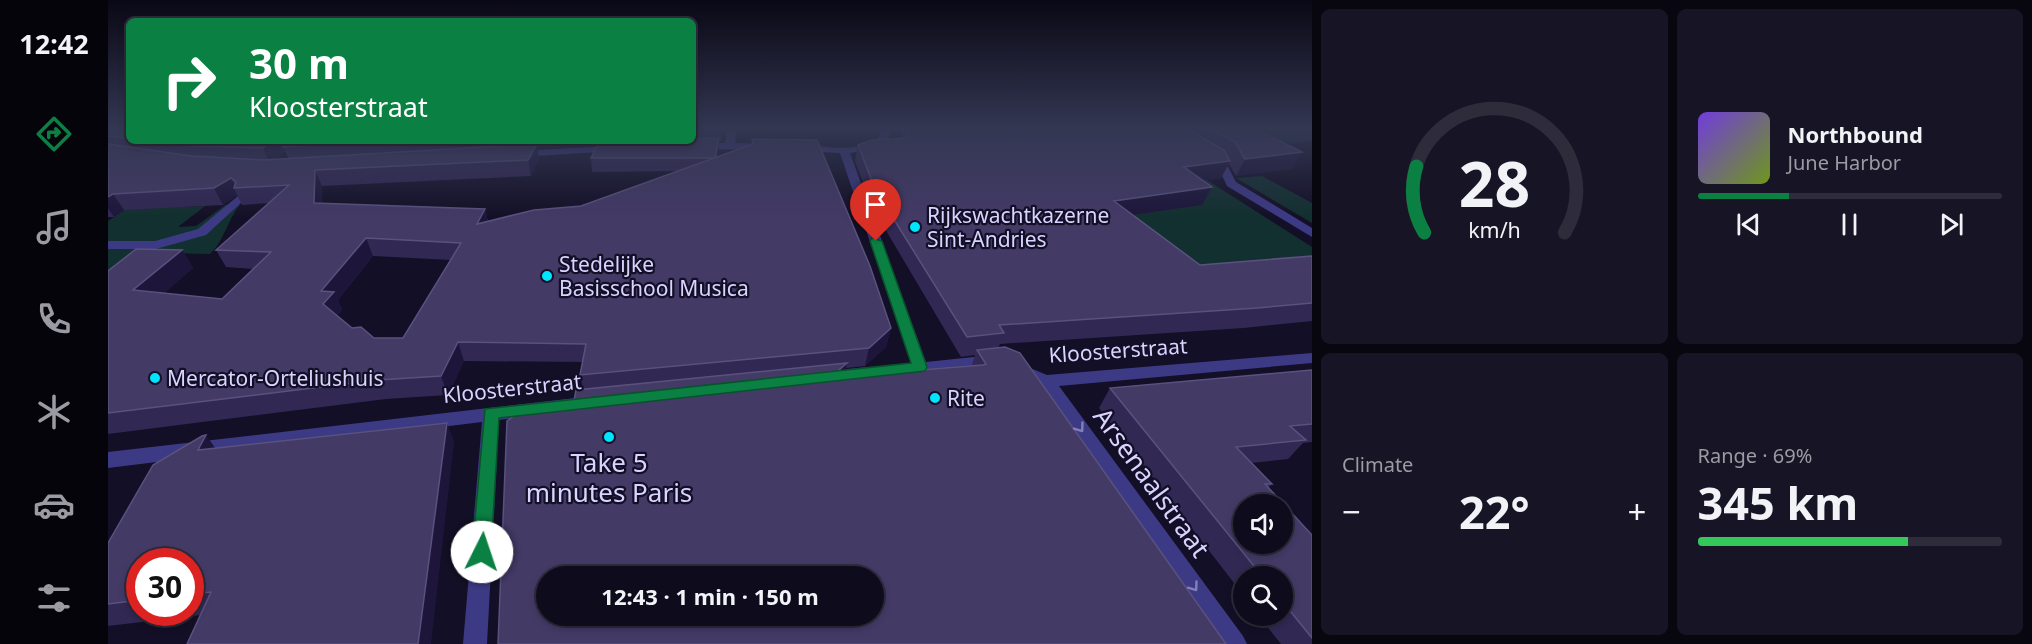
<!DOCTYPE html>
<meta charset="utf-8">
<style>
body{margin:0;font-family:"Noto Sans",sans-serif;background:#171425;color:#f1f3f6;height:100vh;display:flex;flex-direction:column;font-size:22px;white-space:nowrap}
*{box-sizing:border-box;margin:0}
p{font-size:20px;color:#9b9ba3}
.icon{flex:none;width:33px;height:33px;fill:none;stroke:currentColor;stroke-width:2;stroke-linecap:round;stroke-linejoin:round}
.map{position:relative;flex:1;overflow:hidden}
.panel{display:flex;flex-direction:column;gap:9px;padding:9px;background:#08060f;width:720px}
.panel>*{flex:none}
.hud{position:absolute;left:18px;top:18px;width:570px;height:126px;border-radius:9px;box-shadow:0 3px 9px #0003,0 0 0 2px #2e2b3b;background:#0b8043;color:#fff;overflow:hidden}
.fabs{position:absolute;left:1125px;top:494px;display:grid;gap:12px}
.fabs a{display:grid;place-items:center;width:60px;height:60px;border-radius:50%;background:#0e0b1c;box-shadow:0 3px 9px #0003,0 0 0 2px #2e2b3b;font-size:30px}
.speed{position:absolute;left:18px;top:548px;display:flex;gap:12px;font-size:30px;font-weight:700;text-align:center}
.speed>*{display:grid;place-content:center;width:78px;height:78px;border-radius:50%;background:#0e0b1c;box-shadow:0 3px 9px #0003,0 0 0 2px #2e2b3b;line-height:1}
.speed .limit{border:9px solid #d22;background:#fff;color:#111}
.pin{position:absolute;display:grid;place-items:center;width:51px;height:51px;color:#fff;margin:-62px -26px;border-radius:50% 50% 50% 0;rotate:-45deg;box-shadow:0 0 6px #0007}
.pin .icon{rotate:45deg}
.me{position:absolute;width:66px;margin:-33px;rotate:4deg;stroke-linejoin:round;filter:drop-shadow(0 0 4px #0008)}
.turn{display:flex;align-items:center;gap:21px;height:126px;padding:0 24px;font-size:27px}
.turn .icon{width:78px;height:78px;stroke-width:2.5}
.turn b{display:block;font-size:42px;line-height:51px}
.big{font-size:45px;font-weight:700;line-height:1.1}
.panel .tile{flex:1;display:flex;flex-direction:column;justify-content:center;gap:9px;min-width:0;padding:0 21px;border-radius:9px;background:#171425}
.panel .dial{align-items:center;gap:0}
.dial svg{height:156px;overflow:visible;fill:none;stroke:#2e2b3b;stroke-width:7;stroke-linecap:round;text-anchor:middle}
.dial text{fill:#f1f3f6;stroke:none}
.song{display:flex;align-items:center;gap:18px}
.cover{width:72px;height:72px;border-radius:9px;background:linear-gradient(135deg,hsl(260 70% 55%),hsl(80 70% 35%))}
.played{height:6px;border-radius:3px;background:linear-gradient(90deg,#0b8043 30%,#2e2b3b 30%)}
.keys{display:flex;justify-content:space-around;direction:ltr}
.heat{display:flex;justify-content:space-between;align-items:center;font-size:33px;direction:ltr}
.charge{height:9px;border-radius:4px;background:linear-gradient(90deg,#34c759 69%,#2e2b3b 0)}
.panel .tiles{flex:1;display:grid;gap:9px;grid-template-columns:repeat(2,1fr)}
.trip{position:absolute;left:428px;top:566px;width:348px;height:60px;border-radius:30px;background:#0e0b1c;box-shadow:0 3px 9px #0003,0 0 0 2px #2e2b3b;font-weight:700;line-height:60px;text-align:center}
main{display:flex;flex:1;min-height:0}
.tab-bar{display:flex;flex-direction:column;width:108px;justify-content:space-around;align-items:center;background:#06040b;color:#9b9ba3}
.tab-bar .icon{width:42px;height:42px}
.tab-bar .selected{color:#0b8043}
.tab-bar b{font-size:27px;color:#f1f3f6}
.map>svg:first-child{display:block}
.green{fill:#12302f}
.lines{fill:none;stroke-linecap:round;stroke-linejoin:round}
.minor{fill:#3d3a85;fill-rule:evenodd}
.wall{fill:#312854;fill-rule:evenodd}
.shaded-wall{fill:#1d163a}
.building{fill:#433a66;stroke:#5a527e;stroke-width:1.5;fill-rule:evenodd}
.oneway{stroke:#837fbc}
.route{fill:#0b8043;stroke:#07532c;stroke-width:1.5}
.poi-dot{fill:#00e5ff;stroke:#130f26;stroke-width:2}
.labels{text-anchor:middle;dominant-baseline:central;stroke-width:4.5;stroke-linejoin:round;paint-order:stroke}
.poi-label{font-size:21px;fill:#d9d4ff;stroke:#130f26;text-anchor:start}
.street-label{font-size:21px;fill:#d9d4ff;stroke:#130f26}
.near-poi-label{font-size:26px;fill:#d9d4ff;stroke:#130f26}
.near-street-label{font-size:26px;fill:#d9d4ff;stroke:#130f26}
</style>
<main>
<nav class="tab-bar">
<b>12:42</b>
<svg class="icon selected" aria-label="directions" viewBox="0 0 24 24"><path d="M12 3l9 9-9 9-9-9zM9 14v-3h6M13 9l2 2-2 2"/></svg>
<svg class="icon" aria-label="music" viewBox="0 0 24 24"><path d="M9 18V5l10-2v13"/><circle cx="6" cy="18" r="3"/><circle cx="16" cy="16" r="3"/></svg>
<svg class="icon" aria-label="phone" viewBox="0 0 24 24"><path d="M5 4h4l2 5-3 2q2 4 5 5l2-3 5 2v4C11 20 4 13 5 4z"/></svg>
<svg class="icon" aria-label="climate" viewBox="0 0 24 24"><path d="M12 3v18M4 7l16 10M4 17L20 7"/></svg>
<svg class="icon" aria-label="car" viewBox="0 0 24 24"><path d="M5 17H2v-5l4-1 3-4h7l3 4 3 1v5h-3M9 17h6M6 11h13"/><circle cx="7" cy="17" r="2"/><circle cx="17" cy="17" r="2"/></svg>
<svg class="icon" aria-label="filters" viewBox="0 0 24 24"><path d="M4 7h16M4 17h16"/><circle cx="9" cy="7" r="2"/><circle cx="15" cy="17" r="2"/></svg>
</nav>
<div class="map">
<svg width="1204" height="644" viewBox="0 0 1204 644">
<rect width="100%" height="100%" fill="#130f26"/>
<!-- green -->
<path class="green" d="M 1116,128 L 1204,128 L 1204,141 L 1152,147 Z
M 1154,176 L 1204,203 L 1204,223 L 1128,178 Z
M 1099,180 L 1204,247 L 1204,274 L 1081,284 L 1020,213 L 1067,185 Z
M 34,203 L 74,207 L 97,206 L 70,227 L 88,226 L 117,205 L 132,205 C 119,220 117,240 102,254 L 55,253 L 0,300 L 0,221 L 18,209 Z"/>
<g class="lines">
<!-- minor -->
<path class="minor" d="M 619,128 L 629,128 L 627,143 L 658,144 L 663,147 L 658,150 L 592,149 L 587,146 L 592,143 L 617,143 Z
M 772,128 L 782,128 L 781,138 L 773,146 L 764,149 L 742,153 L 818,362 L 885,355 L 891,357 L 893,361 L 891,365 L 718,383 L 712,381 L 710,377 L 712,373 L 718,371 L 803,363 L 732,153 L 694,151 L 689,148 L 694,145 C 718,146 752,154 771,137 Z
M 505,146 L 509,147 L 509,151 L 410,157 L 405,154 L 410,151 Z
M 1099,156 L 1107,156 L 1117,161 L 1128,182 L 1204,228 L 1204,237 L 1119,186 L 1109,165 L 1099,160 Z
M 130,196 L 134,198 L 134,202 L 98,235 L 48,249 L 0,249 L 0,241 L 47,241 L 90,229 Z
M 1204,353 L 1204,363 L 951,386 L 1135,636 L 1139,644 L 1113,644 L 932,385 L 904,373 L 902,369 L 904,365 L 910,363 L 939,375 Z
M 485,396 L 491,398 L 494,402 L 491,406 L 391,420 L 379,644 L 355,644 L 374,422 L 0,468 L 0,452 Z"/>
</g>
<!-- wall -->
<path class="wall" d="M 0,128 L 21,128 L 21,141 L 585,141 L 585,128 L 615,128 L 613,141 L 611,141 L 610,157 L 643,145 L 644,139 L 783,328 L 778,347 L 757,366 L 738,368 L 737,376 L 864,365 L 867,355 L 853,357 L 764,207 L 747,161 L 750,145 L 794,138 L 793,128 L 1146,128 L 1184,169 L 1128,176 L 1121,164 L 1113,178 L 1095,181 L 1094,205 L 1025,215 L 1092,265 L 1204,256 L 1204,321 L 1136,328 L 892,344 L 890,348 L 1118,644 L 465,406 L 475,390 L 472,375 L 475,362 L 356,361 L 340,395 L 278,399 L 0,434 L 0,271 L 74,250 L 85,268 L 56,293 L 114,299 L 145,269 L 118,267 L 108,250 L 161,203 L 134,205 L 129,195 L 115,205 L 16,210 L 6,217 L 0,217 ZM 489,145 L 483,158 L 484,172 L 569,171 L 473,206 L 380,221 L 377,209 L 214,203 L 214,186 L 423,176 L 431,159 L 429,147 ZM 177,151 L 181,159 L 167,160 ZM 265,256 L 343,260 L 295,338 L 266,338 L 244,328 L 229,316 L 234,310 L 230,300 Z
M 1204,370 L 1204,442 L 1195,443 L 1180,459 L 1144,463 L 1164,484 L 1160,488 L 1204,535 L 1204,644 L 1173,644 L 1150,615 L 1174,615 L 1174,576 L 1136,576 L 1136,596 L 991,408 L 1002,388 Z
M 339,423 L 346,443 L 93,615 L 0,626 L 0,543 L 107,448 ZM 32,561 L 82,561 L 82,612 L 32,612 Z"/>
<!-- shaded-wall -->
<path class="shaded-wall" d="M 613,128 L 615,128 L 613,141 Z
M 611,138 L 611,152 L 607,171 L 607,158 Z
M 163,141 L 188,141 L 175,147 L 177,151 L 162,164 L 155,148 Z
M 429,144 L 431,159 L 423,176 L 420,160 Z
M 1194,152 L 1184,169 L 1128,176 L 1137,159 Z
M 1122,161 L 1113,178 L 1067,185 L 1076,167 Z
M 207,170 L 214,186 L 214,220 L 206,203 Z
M 123,178 L 128,188 L 126,188 L 129,195 L 115,205 L 106,188 Z
M 1104,187 L 1094,205 L 997,219 L 1006,201 Z
M 5,194 L 16,210 L 6,217 L 0,208 L 0,197 Z
M 377,209 L 381,226 L 369,224 Z
M 258,238 L 265,256 L 230,300 L 234,310 L 224,323 L 215,304 L 213,291 Z
M 74,250 L 85,268 L 38,309 L 25,290 Z
M 783,328 L 778,347 L 757,366 L 761,348 Z
M 350,342 L 356,361 L 340,395 L 333,376 Z
M 739,363 L 735,385 L 723,377 Z
M 339,423 L 346,443 L 323,644 L 310,644 Z
M 98,435 L 113,456 L 90,450 Z"/>
<!-- building -->
<path class="building" d="M 0,128 L 21,128 L 21,138 L 0,136 Z
M 798,128 L 1077,128 L 1116,150 L 1122,161 L 1076,167 L 1104,187 L 1006,201 L 1092,265 L 1204,256 L 1204,303 L 1149,308 L 891,325 L 896,333 L 859,337 L 767,189 L 750,145 L 764,140 L 800,138 Z
M 1100,128 L 1146,128 L 1194,152 L 1137,159 L 1127,142 Z
M 611,138 L 607,158 L 483,158 L 491,142 L 585,141 L 585,139 Z
M 644,139 L 709,140 L 762,266 L 783,328 L 761,348 L 472,375 L 478,344 L 350,342 L 333,376 L 270,380 L 0,413 L 0,271 L 28,249 L 74,250 L 25,290 L 114,299 L 163,252 L 108,250 L 181,185 L 126,188 L 128,182 L 123,178 L 106,188 L 5,194 L 0,197 L 0,144 L 84,156 L 156,160 L 429,144 L 420,160 L 207,170 L 206,203 L 377,209 L 369,224 L 426,210 L 473,206 L 645,144 ZM 258,238 L 353,243 L 295,338 L 266,338 L 253,327 L 244,328 L 215,304 L 226,292 L 213,291 Z
M 44,141 L 163,141 L 155,148 L 85,146 Z
M 181,141 L 273,141 L 175,147 Z
M 897,347 L 912,353 L 1118,644 L 390,644 L 399,421 L 410,413 L 465,406 L 468,390 L 739,363 L 723,377 L 875,365 L 878,364 L 869,350 ZM 438,576 L 765,576 L 765,615 L 438,615 Z
M 1204,370 L 1204,424 L 1182,426 L 1198,440 L 1128,447 L 1164,484 L 1157,484 L 1204,535 L 1204,638 L 1174,601 L 1174,576 L 1154,576 L 1002,388 ZM 1136,504 L 1174,504 L 1174,543 L 1136,543 Z
M 339,423 L 310,644 L 79,644 L 103,592 L 82,594 L 82,561 L 32,561 L 32,600 L 0,604 L 0,543 L 45,465 L 94,436 L 98,435 L 90,450 Z"/>
<!-- one-way arrows -->
<defs><path id="oneway-chevron" d="M-2-3.5L2.5 0L-2 3.5" fill="none" stroke-width="1.6" stroke-linecap="round" stroke-linejoin="round" transform="scale(1.5)"/></defs>
<g class="oneway">
<use href="#oneway-chevron" transform="translate(972 428) rotate(54)"/>
<use href="#oneway-chevron" transform="translate(1086 587) rotate(54)"/>
</g>
<!-- sky -->
<linearGradient id="sky" x2="0" y2="1"><stop stop-color="#0a0815"/><stop offset="0.59" stop-color="#333752"/><stop offset="1" stop-color="#333752" stop-opacity="0"/></linearGradient>
<rect width="1204" height="218" fill="url(#sky)"/>
<!-- route -->
<path class="route" d="M 764,238 L 774,241 L 819,367 L 817,371 L 391,418 L 383,552 L 380,558 L 374,560 L 367,558 L 364,552 L 377,409 L 803,363 L 762,241 Z"/>
<!-- markers -->
<g class="poi-dot">
<circle cx="807" cy="227" r="6"/>
<circle cx="439" cy="276" r="6"/>
<circle cx="47" cy="378" r="6"/>
<circle cx="827" cy="398" r="6"/>
<circle cx="501" cy="437" r="6"/>
</g>
<g class="labels">
<!-- poi labels -->
<g class="poi-label">
<text x="819" y="215">Rijkswachtkazerne<tspan x="819" dy="24">Sint-Andries</tspan></text>
<text x="451" y="264">Stedelijke<tspan x="451" dy="24">Basisschool Musica</tspan></text>
<text x="59" y="378">Mercator-Orteliushuis</text>
<text x="839" y="398">Rite</text>
</g>
<!-- street labels -->
<g class="street-label">
<text transform="translate(1010 350) rotate(-4)">Kloosterstraat</text>
<text transform="translate(404 388) rotate(-6)">Kloosterstraat</text>
</g>
<!-- near-poi labels -->
<g class="near-poi-label">
<text x="501" y="462">Take 5<tspan x="501" dy="30">minutes Paris</tspan></text>
</g>
<!-- near-street labels -->
<g class="near-street-label">
<text transform="translate(1044 482) rotate(54)">Arsenaalstraat</text>
</g>
</g>
</svg>
<div class="fabs">
<a><svg class="icon" aria-label="sound" viewBox="0 0 24 24"><path d="M4 9h4l5-4v14l-5-4H4zM17 9q2 3 0 6"/></svg></a>
<a><svg class="icon" aria-label="search" viewBox="0 0 24 24"><circle cx="10" cy="10" r="6"/><path d="M15 15l6 6"/></svg></a>
</div>
<div class="speed"><div class="limit">30</div></div>
<div class="pin" style="left:768px;top:241px;background:#d93025"><svg class="icon" aria-label="arrive" viewBox="0 0 24 24"><path d="M6 21V4h12l-3 4 3 4H6"/></svg></div>
<svg class="me" style="left:374px;top:552px" viewBox="-20 -20 40 40"><circle r="19" fill="#fff"/><path d="M0-13L10 11 0 6-10 11z" fill="#0b8043"/></svg>
<div class="trip">12:43 · 1 min · 150 m</div>
<div class="hud">
<div class="turn"><svg class="icon" aria-label="right" viewBox="0 0 24 24"><path d="M7 20v-9h11M14 6l5 5-5 5"/></svg><div><b>30 m</b>Kloosterstraat</div></div>
</div>
</div>
<section class="panel">
<div class="tiles">
<div class="tile dial"><svg viewBox="0 0 100 80">
<path d="M14 69A42 42 0 1 1 86 69"/>
<path d="M14 69A42 42 0 0 1 10 35" stroke="#0b8043"/>
<text x="50" y="56" font-size="32" font-weight="700">28</text>
<text x="50" y="72" font-size="11">km/h</text>
</svg></div>
<div class="tile">
<div class="song"><i class="cover"></i><div><b>Northbound</b><p>June Harbor</p></div></div>
<div class="played"></div>
<div class="keys"><svg class="icon" aria-label="previous" viewBox="0 0 24 24"><path d="M18 5L8 12l10 7zM5 5v14"/></svg><svg class="icon" aria-label="pause" viewBox="0 0 24 24"><path d="M8 5v14M16 5v14"/></svg><svg class="icon" aria-label="next" viewBox="0 0 24 24"><path d="M6 5l10 7-10 7zM19 5v14"/></svg></div>
</div>
<div class="tile"><p>Climate</p>
<div class="heat"><a>−</a><b class="big">22°</b><a>+</a></div>
</div>
<div class="tile"><p>Range · 69%</p><b class="big">345 km</b><div class="charge"></div></div>
</div>
</section>
</main>
